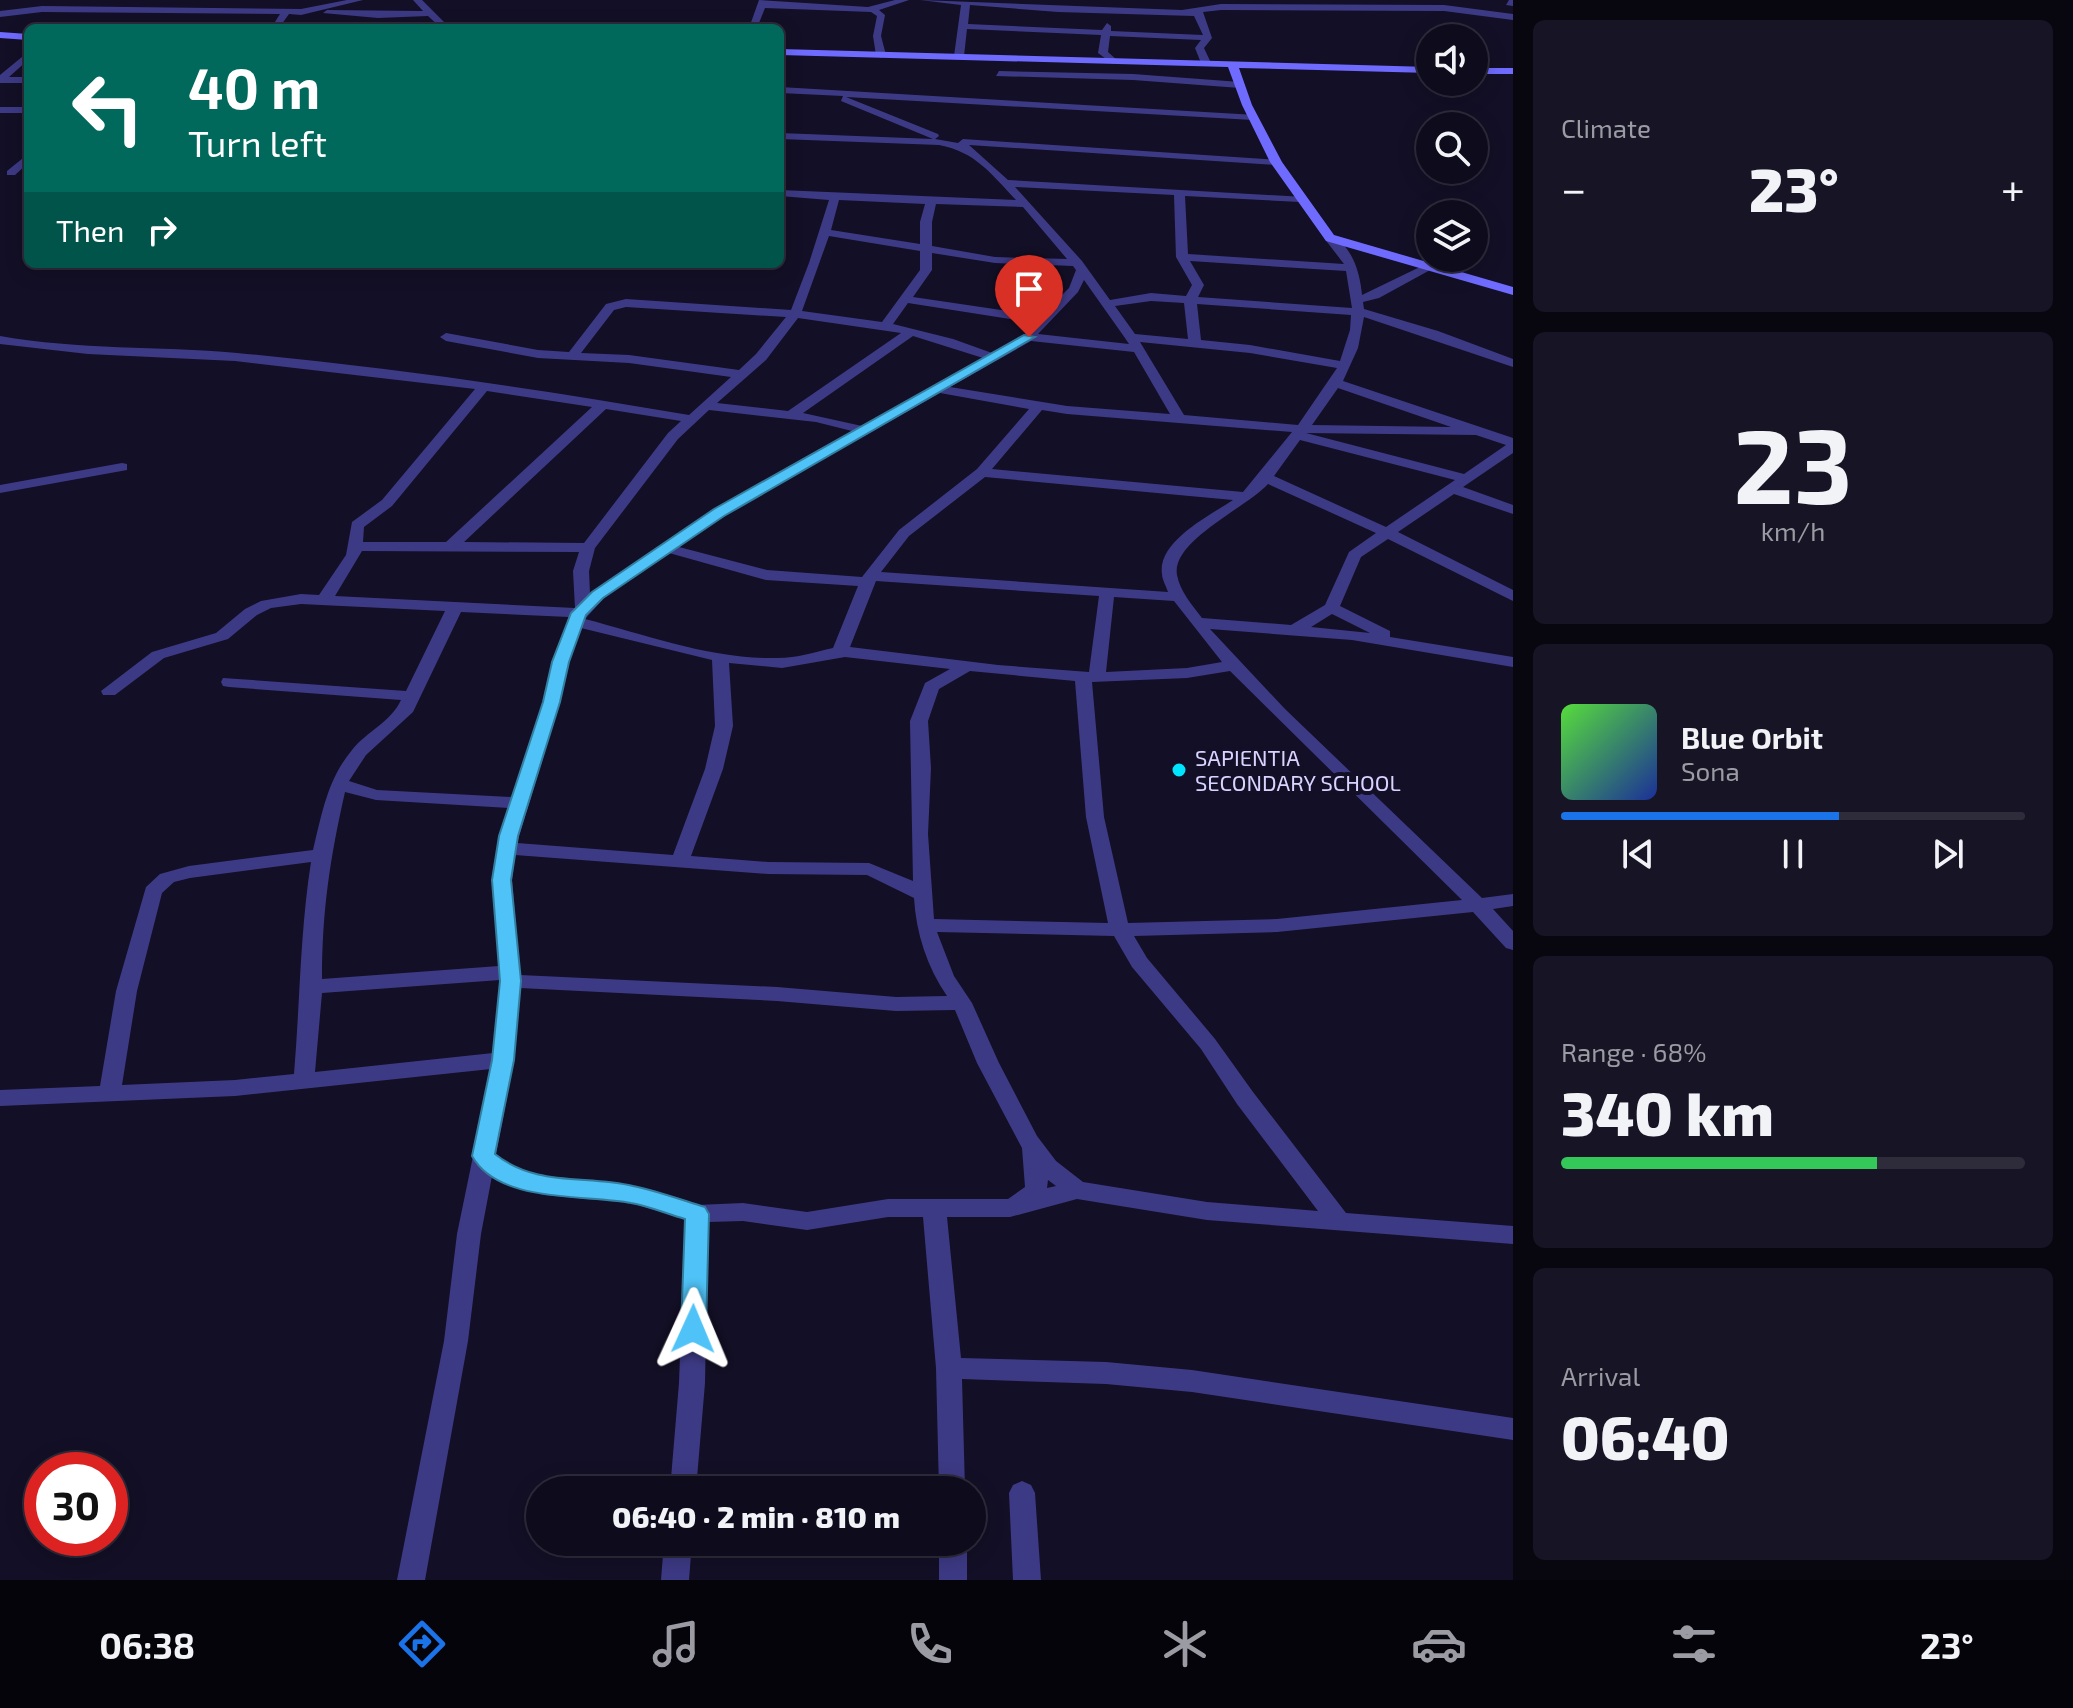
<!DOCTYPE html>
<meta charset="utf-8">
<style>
body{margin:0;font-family:"Exo 2",sans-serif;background:#171425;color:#f1f3f6;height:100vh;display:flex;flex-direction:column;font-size:30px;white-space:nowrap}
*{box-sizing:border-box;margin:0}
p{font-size:26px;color:#9b9ba3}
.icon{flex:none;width:44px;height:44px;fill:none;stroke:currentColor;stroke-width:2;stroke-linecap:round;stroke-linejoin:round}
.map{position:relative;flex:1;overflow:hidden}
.drawer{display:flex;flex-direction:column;gap:20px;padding:20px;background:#08060f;width:560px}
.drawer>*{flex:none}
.banner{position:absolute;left:24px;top:24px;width:760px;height:244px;border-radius:12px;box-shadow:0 4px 20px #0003,0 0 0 2px #2e2b3b;background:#00695c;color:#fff;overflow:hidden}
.tools{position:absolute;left:1416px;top:24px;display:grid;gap:16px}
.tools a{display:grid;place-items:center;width:72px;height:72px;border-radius:50%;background:#0e0b1c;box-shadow:0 4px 20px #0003,0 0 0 2px #2e2b3b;font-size:40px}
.speed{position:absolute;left:24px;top:1452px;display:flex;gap:16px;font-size:40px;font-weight:700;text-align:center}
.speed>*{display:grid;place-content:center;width:104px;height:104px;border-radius:50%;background:#0e0b1c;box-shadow:0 4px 20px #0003,0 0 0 2px #2e2b3b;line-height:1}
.speed .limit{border:12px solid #d22;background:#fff;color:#111}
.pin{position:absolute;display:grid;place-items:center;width:68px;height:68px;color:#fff;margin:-82px -34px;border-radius:50% 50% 50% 0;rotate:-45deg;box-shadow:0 0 8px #0007}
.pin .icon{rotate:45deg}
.me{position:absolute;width:88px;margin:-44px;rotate:1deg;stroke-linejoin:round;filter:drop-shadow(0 0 6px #0008)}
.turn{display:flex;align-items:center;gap:28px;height:168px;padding:0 32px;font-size:36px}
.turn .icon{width:104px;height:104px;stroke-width:2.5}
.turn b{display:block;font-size:56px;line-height:68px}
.then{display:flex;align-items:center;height:76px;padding:0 32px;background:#0003;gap:16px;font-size:30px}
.big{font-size:60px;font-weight:800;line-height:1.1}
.drawer .card{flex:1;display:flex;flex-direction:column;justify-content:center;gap:12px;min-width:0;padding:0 28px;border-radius:12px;background:#171425}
.drawer .dial{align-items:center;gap:0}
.dial b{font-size:104px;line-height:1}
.song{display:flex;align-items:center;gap:24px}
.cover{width:96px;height:96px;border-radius:12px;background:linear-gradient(135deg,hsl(110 70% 55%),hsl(230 70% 35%))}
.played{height:8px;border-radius:4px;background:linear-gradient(90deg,#1a73e8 60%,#2e2b3b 60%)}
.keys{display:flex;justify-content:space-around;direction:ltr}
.heat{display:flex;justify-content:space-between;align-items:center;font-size:44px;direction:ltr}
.charge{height:12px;border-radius:6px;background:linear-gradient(90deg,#34c759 68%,#2e2b3b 0)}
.trip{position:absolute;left:526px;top:1476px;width:460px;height:80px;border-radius:40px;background:#0e0b1c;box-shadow:0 4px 20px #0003,0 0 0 2px #2e2b3b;font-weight:800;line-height:80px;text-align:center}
.dock{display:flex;height:128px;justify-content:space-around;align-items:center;background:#06040b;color:#9b9ba3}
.dock .icon{width:56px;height:56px}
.dock .active{color:#1a73e8}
.dock b{font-size:36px;color:#f1f3f6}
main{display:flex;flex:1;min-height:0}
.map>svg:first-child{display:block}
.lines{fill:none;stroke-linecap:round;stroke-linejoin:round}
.street{fill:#3d3a85;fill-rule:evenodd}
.secondary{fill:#6f6bff;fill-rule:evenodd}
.route{fill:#4fc3f7;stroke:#337fa1;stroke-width:2}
.poi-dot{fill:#00e5ff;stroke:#130f26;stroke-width:3}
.labels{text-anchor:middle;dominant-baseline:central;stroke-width:8;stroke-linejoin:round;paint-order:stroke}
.poi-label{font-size:22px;fill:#d9d4ff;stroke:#130f26;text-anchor:start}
</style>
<main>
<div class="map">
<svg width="1513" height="1580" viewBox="0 0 1513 1580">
<rect width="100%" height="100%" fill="#130f26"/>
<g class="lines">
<!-- street -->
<path class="street" d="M 347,0 L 363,0 L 301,15 L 289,14 L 279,28 L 271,28 L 280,14 L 42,12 L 0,17 L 0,11 L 42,6 L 301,9 Z
M 413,0 L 422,0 L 450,28 L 441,28 L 428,16 L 378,18 L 323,13 L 327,10 L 423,11 Z
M 759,0 L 868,7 L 895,0 L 909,0 L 879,10 L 885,15 L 881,36 L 886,55 L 881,58 L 876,55 L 873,36 L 877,16 L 871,12 L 765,8 L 757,28 L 749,28 Z
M 920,0 L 1182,10 L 1221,4 L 1444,5 L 1513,14 L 1513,20 L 1444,11 L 1221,10 L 1203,12 L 1212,38 L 1204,48 L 1211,63 L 1206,66 L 1201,63 L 1195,48 L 1201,40 L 1110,36 L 1108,52 L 1118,61 L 1113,64 L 1098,53 L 1101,35 L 967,29 L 964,56 L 959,59 L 954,56 L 961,5 ZM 970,5 L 1058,12 L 1194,16 L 1203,35 L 1111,31 L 1111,26 L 1107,23 L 1102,30 L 968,24 Z
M 1509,0 L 1513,0 L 1513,6 L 1506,5 Z
M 28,52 L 28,60 L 9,77 L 28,77 L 28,83 L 0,83 L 0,75 Z
M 999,71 L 1133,74 L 1240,82 L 1245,85 L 1240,88 L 1133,80 L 996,76 Z
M 780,87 L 1256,115 L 1256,119 L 1253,120 L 846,97 L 938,134 L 939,136 L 935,139 L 958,143 L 963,139 L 1280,160 L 1280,164 L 1276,165 L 969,145 L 1008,180 L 1304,197 L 1304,201 L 1300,202 L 1185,196 L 1188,254 L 1344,264 L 1324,238 L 1330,235 C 1352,245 1360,272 1362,295 L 1424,265 L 1432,265 L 1432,269 L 1379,298 L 1363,302 L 1364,309 L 1438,331 L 1513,359 L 1513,367 L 1364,317 L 1358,348 L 1343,381 L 1513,438 L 1513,453 L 1463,487 L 1513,505 L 1513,514 L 1454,494 L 1398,532 L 1513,590 L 1513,601 L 1388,539 L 1361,557 L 1340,606 L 1390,631 L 1390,637 L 1513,657 L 1513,667 L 1352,640 L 1210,629 L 1285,709 L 1482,898 L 1513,894 L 1513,906 L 1493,909 L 1513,931 L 1513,950 L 1506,948 L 1473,912 L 1277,932 L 1134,936 L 1147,958 L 1215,1039 L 1253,1092 L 1346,1213 L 1513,1226 L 1513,1244 L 1207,1220 L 1077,1199 L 1010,1217 L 947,1217 L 961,1358 L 1106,1362 L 1192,1370 L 1513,1418 L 1513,1440 L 1192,1392 L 1106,1384 L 962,1379 L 965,1490 L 939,1490 L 936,1368 L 923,1217 L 888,1217 L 807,1230 L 743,1221 L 708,1222 L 705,1383 L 696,1490 L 670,1490 L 679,1383 L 685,1219 L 631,1203 L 543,1195 L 492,1176 L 481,1234 L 468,1341 L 425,1580 L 397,1580 L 444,1341 L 457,1234 L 491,1069 L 235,1096 L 0,1106 L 0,1090 L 100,1086 L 116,991 L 146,887 L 160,874 L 189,866 L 313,850 C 322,814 327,780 352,750 C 366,732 391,722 401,700 L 229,687 L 223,686 L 221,682 L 223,678 L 406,691 L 445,611 L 301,604 L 271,608 L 257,615 L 228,639 L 164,658 L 115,695 L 103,695 L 101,691 L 152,652 L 216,633 L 245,609 L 261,601 L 301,594 L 319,595 L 346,555 L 352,522 L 382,500 L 475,389 L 235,361 L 88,354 L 0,344 L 0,336 C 79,350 158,346 237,353 C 388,367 539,389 689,415 L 731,377 L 629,363 L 538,358 L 446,341 L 440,337 L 446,333 L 538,350 L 569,352 L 606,304 L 626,299 L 791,310 L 809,263 L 829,200 L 780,196 L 780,190 L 1016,200 C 991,174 976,152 939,145 L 780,139 L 780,133 L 933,139 L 841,101 L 843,96 L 780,93 ZM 1015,187 L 1174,195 L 1176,257 L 1192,285 L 1186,296 L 1151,293 L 1110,300 L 1082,261 ZM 839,200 L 925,204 L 920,222 L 920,244 L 831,230 ZM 936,204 L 1023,207 L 1067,259 L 995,257 L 932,246 L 932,222 ZM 829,236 L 920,251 L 920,270 L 882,322 L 802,311 ZM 932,253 L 995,263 L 1073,266 L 1076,270 L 1069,288 L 1041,316 L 913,297 L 932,270 ZM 1190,261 L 1346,271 L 1352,308 L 1198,297 L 1204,285 ZM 1084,280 L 1125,338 L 1129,344 L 1038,334 L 1078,292 ZM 1151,301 L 1184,303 L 1188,339 L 1135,334 L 1115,306 ZM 908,303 L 1035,323 L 1025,334 L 992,353 L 953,339 L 893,324 ZM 1197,304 L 1351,315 L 1350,330 L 1340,361 L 1250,345 L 1201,340 ZM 626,307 L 786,317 L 756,354 L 739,370 L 629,355 L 581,353 L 614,310 ZM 798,318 L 901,333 L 788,411 L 717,403 L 766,360 ZM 913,336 L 983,358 L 862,426 L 803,413 ZM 1031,341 L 1134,352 L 1170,414 L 1067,406 L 950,387 ZM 1140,342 L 1250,353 L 1337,368 L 1298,425 L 1184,415 ZM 1338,388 L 1451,427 L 1312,425 ZM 487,391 L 592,407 L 446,542 L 363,542 L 364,527 L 392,506 ZM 940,393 L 1029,409 L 977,469 L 899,530 L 862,577 L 767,570 L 679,547 L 724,515 ZM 606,409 L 681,421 L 668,433 L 584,543 L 464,542 ZM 709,410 L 816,422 L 852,431 L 714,509 L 590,594 L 589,571 L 595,548 L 678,439 ZM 1042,410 L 1067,414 L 1292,432 L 1243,492 L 992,469 ZM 1306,433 L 1476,435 L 1506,445 L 1464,474 ZM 1300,440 L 1455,480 L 1386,527 L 1274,476 ZM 985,477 L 1233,500 C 1211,515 1157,541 1162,574 C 1162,579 1166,586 1168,592 L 881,572 L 909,536 ZM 1268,484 L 1376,533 L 1349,552 L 1325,605 L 1291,625 L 1202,618 C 1192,605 1180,591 1177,575 C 1171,541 1246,508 1268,484 ZM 362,551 L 579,552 L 573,571 L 575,608 L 335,596 ZM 669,553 L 766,580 L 858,586 L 833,648 C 815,652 797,658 778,658 C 713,660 647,635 585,619 L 604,598 ZM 876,581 L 1099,596 L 1089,672 L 998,665 L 850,647 ZM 1114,597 L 1174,601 L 1222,662 L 1187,668 L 1106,672 ZM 461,612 L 569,617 L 552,662 L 544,702 L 512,797 L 377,790 L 349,781 L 366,755 L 413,712 ZM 1332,614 L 1370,633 L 1311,627 ZM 581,628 L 712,660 L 715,726 L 705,769 L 673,855 L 517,843 L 560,702 L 568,662 ZM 845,657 L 950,669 L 925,683 L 910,721 L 913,881 L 869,863 L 768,862 L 691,856 L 723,769 L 733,726 L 729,663 L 782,668 ZM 970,671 L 1075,681 L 1086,817 L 1108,923 L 934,919 L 928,834 L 931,768 L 928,721 L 939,689 ZM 1230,671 L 1462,900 L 1277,919 L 1128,923 L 1104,817 L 1092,682 L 1187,678 ZM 345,792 L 376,800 L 509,808 C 489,868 494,904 499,966 L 322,979 C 322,911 330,858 345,792 ZM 515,855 L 768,874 L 867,875 L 914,898 C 916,933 927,967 947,996 L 896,997 L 777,987 L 520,975 L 512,880 ZM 311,862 C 300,932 300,1003 294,1074 L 235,1080 L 122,1085 L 137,991 L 162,893 L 174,882 L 190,878 ZM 937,932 L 1114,936 L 1132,967 L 1201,1049 L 1237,1104 L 1318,1211 L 1207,1202 L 1083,1182 L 1056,1161 L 1037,1136 L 999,1063 L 972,1003 L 954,976 ZM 500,980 L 493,1053 L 315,1072 L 322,993 ZM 520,988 L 777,1001 L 896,1011 L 955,1010 L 977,1063 L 1022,1148 L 1025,1187 L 1008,1199 L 888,1199 L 807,1212 L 743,1203 L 697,1205 L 631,1185 L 545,1177 L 508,1164 L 496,1154 L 514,1060 ZM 1048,1180 L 1056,1186 L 1047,1188 Z
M 0,107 L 28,107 L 28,113 L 0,113 Z
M 28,154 L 28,163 L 15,175 L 7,175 L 7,171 Z
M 122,463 L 127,464 L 127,470 L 0,493 L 0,485 Z
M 1022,1481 L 1031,1485 L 1035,1493 L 1041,1580 L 1013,1580 L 1009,1493 L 1013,1485 Z
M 664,1542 L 692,1542 L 689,1580 L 661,1580 Z
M 939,1542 L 967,1542 L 967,1580 L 939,1580 Z"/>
<!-- secondary -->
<path class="secondary" d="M 0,32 L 28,34 L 28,40 L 0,38 Z
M 780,49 L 1430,67 L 1430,73 L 1239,68 L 1252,105 L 1282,162 L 1334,235 L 1513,287 L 1513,295 L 1326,241 L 1270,162 L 1242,105 L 1228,67 L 780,55 Z
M 1474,68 L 1513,68 L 1513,74 L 1474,74 Z"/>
</g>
<!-- route -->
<path class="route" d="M 1024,335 L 1035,337 L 724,516 L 603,598 L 586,615 L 569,662 L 560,702 L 518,836 L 511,880 L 521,981 L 514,1060 L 495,1154 C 536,1187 585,1175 633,1186 C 657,1191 682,1200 705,1207 L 709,1214 L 706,1329 L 702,1337 L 693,1340 L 685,1337 L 681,1329 L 685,1219 C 667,1214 649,1206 631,1203 C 585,1194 499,1204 472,1156 L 492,1060 L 500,981 L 492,880 L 499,836 L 543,702 L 552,662 L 571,613 L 592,592 L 714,509 Z"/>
<!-- markers -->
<circle class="poi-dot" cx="1179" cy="770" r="8"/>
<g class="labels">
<!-- poi labels -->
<g class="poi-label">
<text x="1195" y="757">SAPIENTIA<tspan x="1195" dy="25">SECONDARY SCHOOL</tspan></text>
</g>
</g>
</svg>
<div class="tools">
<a><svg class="icon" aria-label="sound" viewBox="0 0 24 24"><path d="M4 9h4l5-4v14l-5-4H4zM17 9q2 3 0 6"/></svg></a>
<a><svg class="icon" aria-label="search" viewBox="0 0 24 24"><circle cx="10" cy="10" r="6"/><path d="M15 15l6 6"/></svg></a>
<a><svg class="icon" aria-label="layers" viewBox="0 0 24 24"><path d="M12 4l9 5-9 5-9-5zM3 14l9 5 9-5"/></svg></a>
</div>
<div class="speed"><div class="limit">30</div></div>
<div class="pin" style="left:1029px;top:337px;background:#d93025"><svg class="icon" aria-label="arrive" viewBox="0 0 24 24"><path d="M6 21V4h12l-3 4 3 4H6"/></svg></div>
<svg class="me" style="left:693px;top:1329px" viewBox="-20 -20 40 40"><path d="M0-17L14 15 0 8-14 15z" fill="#4fc3f7" stroke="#fff" stroke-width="4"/></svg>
<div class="trip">06:40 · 2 min · 810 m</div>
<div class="banner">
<div class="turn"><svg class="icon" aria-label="left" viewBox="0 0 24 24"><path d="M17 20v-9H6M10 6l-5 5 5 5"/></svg><div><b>40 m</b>Turn left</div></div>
<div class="then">Then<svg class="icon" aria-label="right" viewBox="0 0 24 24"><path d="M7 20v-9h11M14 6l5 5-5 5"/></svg></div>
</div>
</div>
<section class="drawer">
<div class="card"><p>Climate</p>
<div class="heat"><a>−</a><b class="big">23°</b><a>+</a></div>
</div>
<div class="card dial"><b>23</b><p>km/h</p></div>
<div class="card">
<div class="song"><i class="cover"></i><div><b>Blue Orbit</b><p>Sona</p></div></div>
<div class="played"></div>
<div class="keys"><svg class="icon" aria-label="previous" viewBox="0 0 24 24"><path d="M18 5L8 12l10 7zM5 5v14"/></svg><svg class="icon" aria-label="pause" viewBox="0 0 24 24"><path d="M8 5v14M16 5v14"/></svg><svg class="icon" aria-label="next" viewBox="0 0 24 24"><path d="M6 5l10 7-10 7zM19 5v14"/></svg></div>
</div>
<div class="card"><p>Range · 68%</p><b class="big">340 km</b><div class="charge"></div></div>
<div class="card"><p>Arrival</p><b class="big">06:40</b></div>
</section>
</main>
<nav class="dock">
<b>06:38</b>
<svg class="icon active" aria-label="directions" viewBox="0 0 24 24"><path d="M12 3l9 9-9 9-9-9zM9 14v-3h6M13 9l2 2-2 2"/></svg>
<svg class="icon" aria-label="music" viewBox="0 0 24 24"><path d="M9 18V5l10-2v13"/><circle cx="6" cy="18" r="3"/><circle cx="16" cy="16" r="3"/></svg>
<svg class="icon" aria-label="phone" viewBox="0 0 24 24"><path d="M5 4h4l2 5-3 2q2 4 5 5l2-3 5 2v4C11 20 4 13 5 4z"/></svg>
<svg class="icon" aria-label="climate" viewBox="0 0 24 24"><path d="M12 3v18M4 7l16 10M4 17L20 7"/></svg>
<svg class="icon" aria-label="car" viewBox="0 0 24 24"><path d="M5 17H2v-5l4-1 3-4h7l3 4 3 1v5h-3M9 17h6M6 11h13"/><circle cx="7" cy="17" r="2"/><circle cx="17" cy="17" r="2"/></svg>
<svg class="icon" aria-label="filters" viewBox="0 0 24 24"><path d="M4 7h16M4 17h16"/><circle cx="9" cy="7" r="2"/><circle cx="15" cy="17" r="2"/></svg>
<b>23°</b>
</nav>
